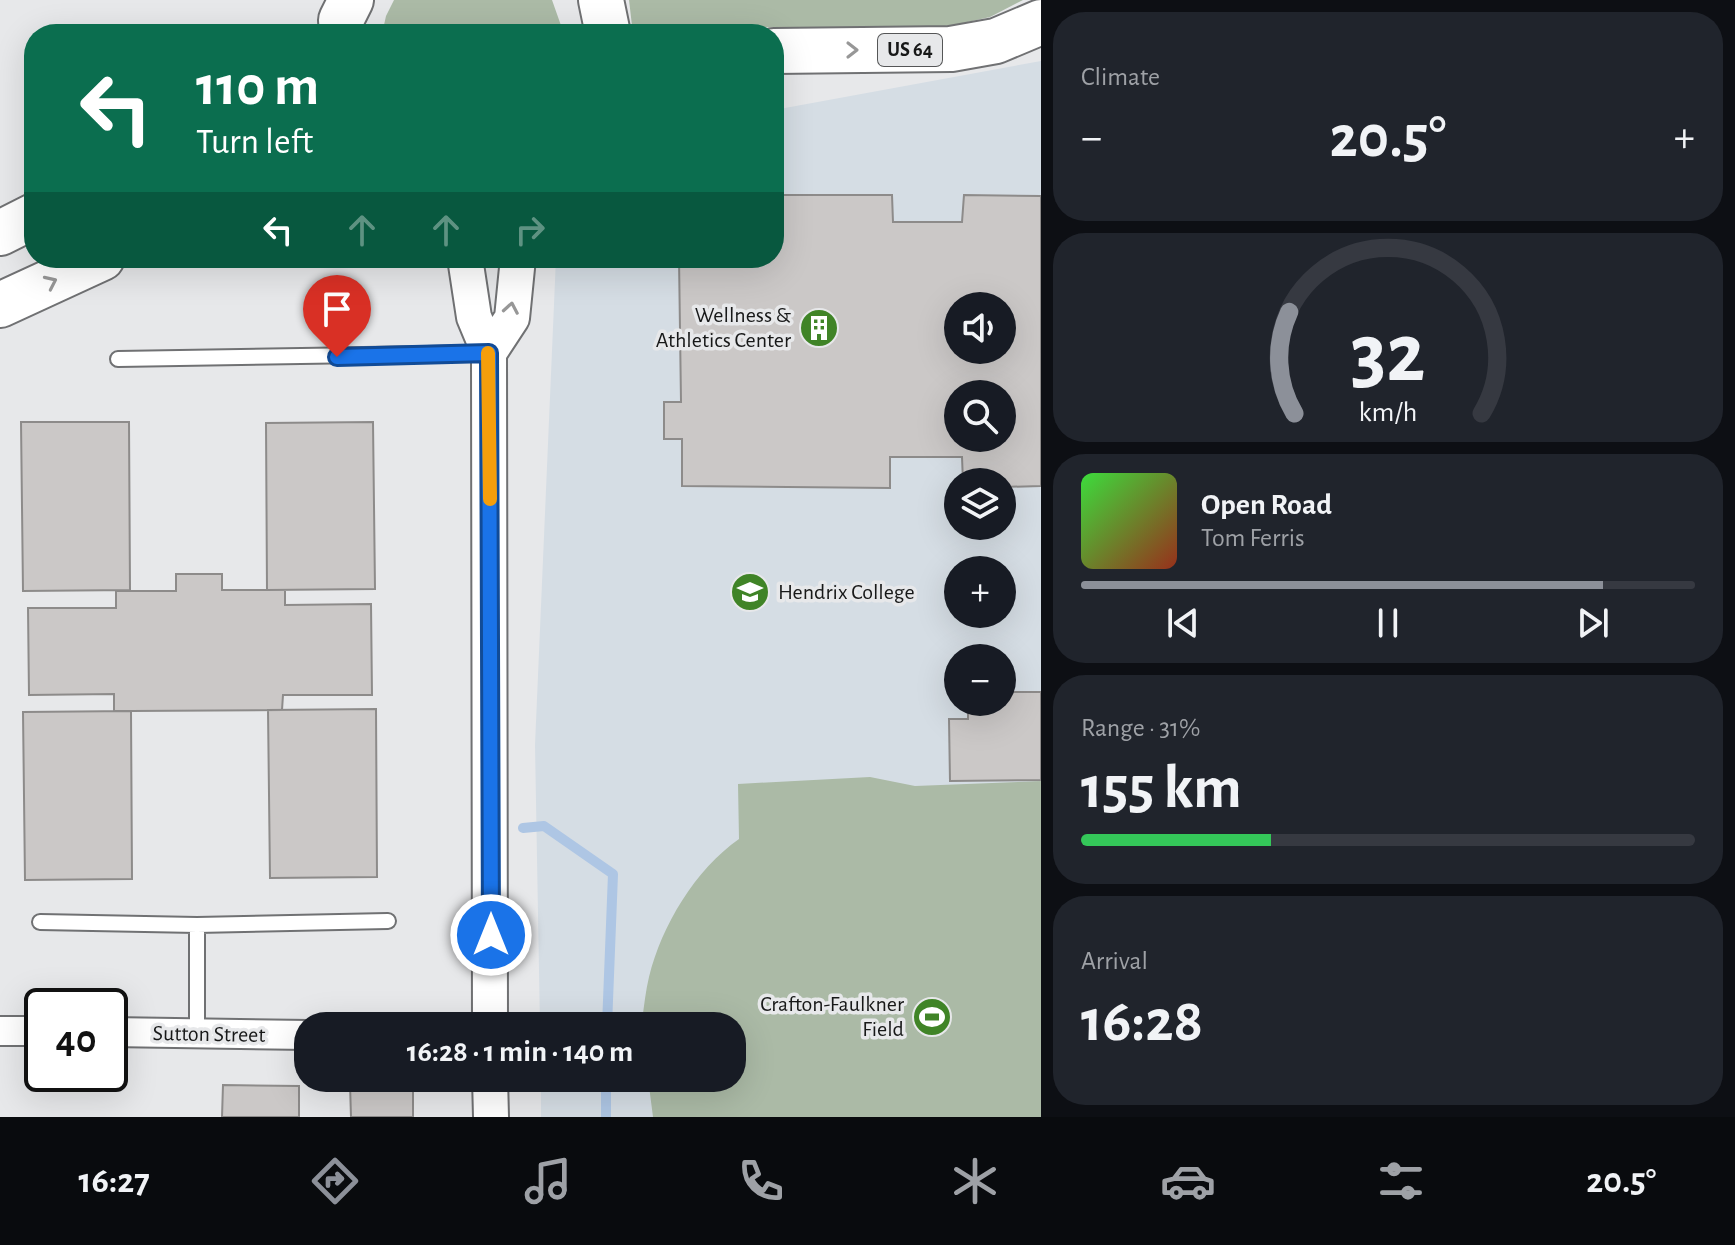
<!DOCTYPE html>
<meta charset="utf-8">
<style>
body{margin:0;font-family:"Alegreya Sans",sans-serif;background:#20242c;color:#f1f3f6;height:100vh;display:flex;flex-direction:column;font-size:30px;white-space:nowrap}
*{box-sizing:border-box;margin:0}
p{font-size:26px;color:#9ea1a6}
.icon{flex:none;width:44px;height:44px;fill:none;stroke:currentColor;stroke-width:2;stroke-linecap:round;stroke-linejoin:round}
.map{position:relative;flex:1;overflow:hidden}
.details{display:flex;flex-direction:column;gap:12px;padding:12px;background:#0d0f14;width:694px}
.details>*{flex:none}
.banner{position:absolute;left:24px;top:24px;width:760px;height:244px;border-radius:32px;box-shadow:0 8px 32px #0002;background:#0b6e4f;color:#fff;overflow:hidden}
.fabs{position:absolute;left:944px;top:292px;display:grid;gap:16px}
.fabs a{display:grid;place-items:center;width:72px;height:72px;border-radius:50%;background:#171b24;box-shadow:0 8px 32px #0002;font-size:40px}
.speed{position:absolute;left:24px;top:988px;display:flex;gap:16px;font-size:40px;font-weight:700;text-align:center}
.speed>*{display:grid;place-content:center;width:104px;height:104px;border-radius:50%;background:#171b24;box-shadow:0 8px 32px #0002;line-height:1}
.speed .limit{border:4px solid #111;border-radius:12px;background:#fff;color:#111}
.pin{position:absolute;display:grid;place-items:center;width:68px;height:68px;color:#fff;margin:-82px -34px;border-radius:50% 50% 50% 0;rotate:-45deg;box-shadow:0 0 8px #0007}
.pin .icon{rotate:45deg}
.me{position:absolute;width:88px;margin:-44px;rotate:0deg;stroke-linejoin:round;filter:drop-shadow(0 0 6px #0008)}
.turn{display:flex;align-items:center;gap:28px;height:168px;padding:0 40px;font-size:36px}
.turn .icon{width:104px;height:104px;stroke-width:2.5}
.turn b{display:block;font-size:56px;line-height:68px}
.lanes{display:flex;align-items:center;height:76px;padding:0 40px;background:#0003;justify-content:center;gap:40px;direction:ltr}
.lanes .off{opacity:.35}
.big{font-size:60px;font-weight:700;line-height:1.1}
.details .tile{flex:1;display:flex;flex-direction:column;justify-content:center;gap:12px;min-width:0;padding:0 28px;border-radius:32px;background:#20242c}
.details .dial{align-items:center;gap:0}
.dial svg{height:208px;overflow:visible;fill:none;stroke:#363941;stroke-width:7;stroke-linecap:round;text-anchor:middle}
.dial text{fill:#f1f3f6;stroke:none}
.song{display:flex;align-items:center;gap:24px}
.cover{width:96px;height:96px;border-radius:12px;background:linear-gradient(135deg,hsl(120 70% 55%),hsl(10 70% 35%))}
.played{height:8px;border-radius:4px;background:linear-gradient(90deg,#8c9099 85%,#363941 85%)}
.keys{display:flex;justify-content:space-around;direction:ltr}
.heat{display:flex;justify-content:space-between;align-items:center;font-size:44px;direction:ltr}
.charge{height:12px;border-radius:6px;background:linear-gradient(90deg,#34c759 31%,#363941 0)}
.trip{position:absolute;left:294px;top:1012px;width:452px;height:80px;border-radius:32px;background:#171b24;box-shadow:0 8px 32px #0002;font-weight:700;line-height:80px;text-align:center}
.tabs{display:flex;height:128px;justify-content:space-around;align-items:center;background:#090b0e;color:#9ea1a6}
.tabs .icon{width:56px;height:56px}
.tabs .active{color:#8c9099}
.tabs b{font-size:36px;color:#f1f3f6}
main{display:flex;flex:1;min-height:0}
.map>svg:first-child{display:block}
.built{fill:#d5dde4;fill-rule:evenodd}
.green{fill:#abbaa6}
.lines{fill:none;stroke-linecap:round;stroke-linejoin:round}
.stream{stroke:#aec6e4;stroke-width:10}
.building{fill:#cbc8c7;stroke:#8d8b8a;stroke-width:2;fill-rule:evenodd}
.service-casing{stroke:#707173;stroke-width:18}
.minor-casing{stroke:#707173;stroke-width:32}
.tertiary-casing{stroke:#707173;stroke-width:38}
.primary-casing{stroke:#707173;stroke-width:48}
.service{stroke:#fff;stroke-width:14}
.minor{stroke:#fff;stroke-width:28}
.tertiary{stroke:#fff;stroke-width:34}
.primary{stroke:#fff;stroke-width:44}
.oneway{stroke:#979797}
.route-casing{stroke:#114b97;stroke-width:20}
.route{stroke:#1a73e8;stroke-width:14}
.slow{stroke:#f59e0b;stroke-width:14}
.labels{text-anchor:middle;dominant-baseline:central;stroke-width:7;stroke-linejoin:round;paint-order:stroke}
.shield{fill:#e7e8ea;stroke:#555657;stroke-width:2}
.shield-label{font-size:20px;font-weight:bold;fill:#171818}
.poi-label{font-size:22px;fill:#171818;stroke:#e7e8ea;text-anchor:end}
.street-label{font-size:22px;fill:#171818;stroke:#e7e8ea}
</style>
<main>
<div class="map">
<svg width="1041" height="1117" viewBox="0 0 1041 1117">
<rect width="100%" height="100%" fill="#e7e8ea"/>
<!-- built -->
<path class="built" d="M 1041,61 L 1041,1117 L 541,1117 L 541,1078 L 732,1078 L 732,1026 L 540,1026 L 535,745 L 556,258 L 774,258 L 774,110 ZM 958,306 L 1002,306 L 1002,350 L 958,350 ZM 958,394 L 1002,394 L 1002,438 L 958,438 ZM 958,482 L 1002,482 L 1002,526 L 958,526 ZM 958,570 L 1002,570 L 1002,614 L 958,614 ZM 958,658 L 1002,658 L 1002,702 L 958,702 Z"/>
<!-- green -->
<path class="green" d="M 394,0 L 552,0 L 564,34 L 382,34 L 386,16 Z
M 629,0 L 1023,0 L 990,17 L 954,25 L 916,29 L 732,27 L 691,34 L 633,34 Z
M 870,777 L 915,786 L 1041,781 L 1041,1117 L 653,1117 L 648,1078 L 732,1078 L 732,1026 L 641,1026 C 644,1010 645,993 649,977 C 662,925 695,870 739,839 L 738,784 Z"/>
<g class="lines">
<!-- stream -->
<path class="stream" d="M 523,828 L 544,826 L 613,874 L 607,1026
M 606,1117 L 606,1078"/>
</g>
<!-- building -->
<path class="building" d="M 774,195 L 892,195 L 893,222 L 962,222 L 964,195 L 1041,196 L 1041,486 L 1002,487 L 1002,482 L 963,482 L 962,457 L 890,457 L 890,488 L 682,486 L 682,439 L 664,439 L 664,402 L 681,402 L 679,258 L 774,258 ZM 958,306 L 1002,306 L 1002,350 L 958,350 ZM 958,394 L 1002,394 L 1002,438 L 958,438 Z
M 21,422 L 129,422 L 130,590 L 23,591 Z
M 373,422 L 375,589 L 267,590 L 266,423 Z
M 176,574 L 222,574 L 222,590 L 285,590 L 285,605 L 371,604 L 372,695 L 283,695 L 282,710 L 131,711 L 114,711 L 114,694 L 29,695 L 28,608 L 116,608 L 116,591 L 176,591 Z
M 1002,692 L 1041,692 L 1041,780 L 950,781 L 949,719 L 968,719 L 968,702 L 1002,702 Z
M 376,709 L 377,877 L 270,878 L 268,710 Z
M 131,711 L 132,879 L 25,880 L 23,712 Z
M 350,1084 L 413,1084 L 413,1117 L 351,1117 Z
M 223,1085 L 299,1086 L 299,1117 L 222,1117 Z"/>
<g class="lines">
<defs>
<path id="service" d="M 118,359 L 489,353
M 40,922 L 197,925 L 197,1034
M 197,925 L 388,921"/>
<path id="minor" d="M 0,1031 L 42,1031
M 110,1032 L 308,1035"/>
<path id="tertiary" d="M 465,258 L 474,317 L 489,353 L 490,1026
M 489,353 L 512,318 L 518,258
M 490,1078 L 491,1117"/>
<path id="primary" d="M 601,0 L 608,34
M 342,34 L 341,20 L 351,0
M 774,51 L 951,49 L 996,41 L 1041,22
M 0,233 L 34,216
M 0,305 L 102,258"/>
</defs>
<!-- service casing -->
<use href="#service" class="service-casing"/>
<!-- minor casing -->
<use href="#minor" class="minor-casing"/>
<!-- tertiary casing -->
<use href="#tertiary" class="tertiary-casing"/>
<!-- primary casing -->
<use href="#primary" class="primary-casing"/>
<!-- service -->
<use href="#service" class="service"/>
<!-- minor -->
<use href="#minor" class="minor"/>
<!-- tertiary -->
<use href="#tertiary" class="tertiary"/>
<!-- primary -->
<use href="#primary" class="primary"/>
</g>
<!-- one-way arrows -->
<defs><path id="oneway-chevron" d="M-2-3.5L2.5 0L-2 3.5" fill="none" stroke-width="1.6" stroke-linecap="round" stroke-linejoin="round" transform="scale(2)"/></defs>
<g class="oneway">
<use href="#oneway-chevron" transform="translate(852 50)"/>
<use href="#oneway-chevron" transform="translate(51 282) rotate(-25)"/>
<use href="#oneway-chevron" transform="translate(511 308) rotate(-80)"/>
</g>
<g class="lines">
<defs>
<path id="route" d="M 337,357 L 489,353 L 491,935"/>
</defs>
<!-- route casing -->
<use href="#route" class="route-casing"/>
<!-- route -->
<use href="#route" class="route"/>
<!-- slow -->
<path class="slow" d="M 488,353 L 490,499"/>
</g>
<!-- icons -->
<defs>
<symbol id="building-disc" viewBox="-11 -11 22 22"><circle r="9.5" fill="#408427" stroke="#e7e8ea"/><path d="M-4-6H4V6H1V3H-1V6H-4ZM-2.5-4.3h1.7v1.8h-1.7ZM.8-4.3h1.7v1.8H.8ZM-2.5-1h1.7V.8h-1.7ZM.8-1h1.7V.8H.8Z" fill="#fff"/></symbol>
<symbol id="university-disc" viewBox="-11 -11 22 22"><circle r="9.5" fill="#408427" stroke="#e7e8ea"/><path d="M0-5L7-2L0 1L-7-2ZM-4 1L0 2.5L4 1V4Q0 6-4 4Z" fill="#fff"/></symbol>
<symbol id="stadium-disc" viewBox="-11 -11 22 22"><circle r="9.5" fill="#408427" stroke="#e7e8ea"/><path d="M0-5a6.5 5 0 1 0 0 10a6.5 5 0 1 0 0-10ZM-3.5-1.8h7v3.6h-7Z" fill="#fff"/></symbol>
</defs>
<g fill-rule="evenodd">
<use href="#building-disc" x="797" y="306" width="44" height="44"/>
<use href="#university-disc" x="728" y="570" width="44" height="44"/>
<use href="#stadium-disc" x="910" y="995" width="44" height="44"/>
</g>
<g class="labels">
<!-- shield labels -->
<rect class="shield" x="878" y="34" width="64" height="32" rx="6"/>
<g class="shield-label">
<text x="910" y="50">US 64</text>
</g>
<!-- poi labels -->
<g class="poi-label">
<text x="791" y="315">Wellness &amp;<tspan x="791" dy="25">Athletics Center</tspan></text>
<text x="778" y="592" text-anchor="start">Hendrix College</text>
<text x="904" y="1004">Crafton-Faulkner<tspan x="904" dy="25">Field</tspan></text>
</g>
<!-- street labels -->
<g class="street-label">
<text transform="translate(209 1034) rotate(1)">Sutton Street</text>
</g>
</g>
</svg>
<div class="fabs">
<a><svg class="icon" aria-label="sound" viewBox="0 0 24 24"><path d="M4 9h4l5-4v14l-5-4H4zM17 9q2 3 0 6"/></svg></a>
<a><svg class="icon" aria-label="search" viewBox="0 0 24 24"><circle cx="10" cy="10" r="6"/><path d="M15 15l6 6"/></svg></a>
<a><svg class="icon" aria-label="layers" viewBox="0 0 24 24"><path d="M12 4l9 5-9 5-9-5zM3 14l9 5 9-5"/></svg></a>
<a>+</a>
<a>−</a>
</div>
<div class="speed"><div class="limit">40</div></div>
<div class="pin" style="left:337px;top:357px;background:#d93025"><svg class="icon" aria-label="arrive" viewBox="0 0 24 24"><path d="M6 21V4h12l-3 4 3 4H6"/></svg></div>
<svg class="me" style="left:491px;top:935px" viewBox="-20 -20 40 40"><circle r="17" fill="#1a73e8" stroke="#fff" stroke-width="3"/><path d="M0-11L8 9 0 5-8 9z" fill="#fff"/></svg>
<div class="trip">16:28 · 1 min · 140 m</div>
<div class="banner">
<div class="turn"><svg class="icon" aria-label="left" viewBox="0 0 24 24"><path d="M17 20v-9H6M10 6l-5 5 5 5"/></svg><div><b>110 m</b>Turn left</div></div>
<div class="lanes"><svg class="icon" aria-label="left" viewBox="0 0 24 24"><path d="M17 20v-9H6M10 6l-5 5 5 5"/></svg><svg class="icon off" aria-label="ahead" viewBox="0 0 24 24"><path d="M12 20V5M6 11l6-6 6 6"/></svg><svg class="icon off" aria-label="ahead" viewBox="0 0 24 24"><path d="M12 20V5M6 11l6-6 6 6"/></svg><svg class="icon off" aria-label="right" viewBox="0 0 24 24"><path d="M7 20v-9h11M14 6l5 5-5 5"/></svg></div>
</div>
</div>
<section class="details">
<div class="tile"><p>Climate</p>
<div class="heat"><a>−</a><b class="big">20.5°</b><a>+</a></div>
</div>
<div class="tile dial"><svg viewBox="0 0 100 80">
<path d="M14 69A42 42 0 1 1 86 69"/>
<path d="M14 69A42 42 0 0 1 12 30" stroke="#8c9099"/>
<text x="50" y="56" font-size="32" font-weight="700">32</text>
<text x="50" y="72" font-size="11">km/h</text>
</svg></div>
<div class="tile">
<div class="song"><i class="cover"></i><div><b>Open Road</b><p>Tom Ferris</p></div></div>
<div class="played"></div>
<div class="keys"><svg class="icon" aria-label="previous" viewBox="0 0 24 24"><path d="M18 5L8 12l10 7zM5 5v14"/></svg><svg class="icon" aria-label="pause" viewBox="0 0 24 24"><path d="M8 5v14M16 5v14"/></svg><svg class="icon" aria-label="next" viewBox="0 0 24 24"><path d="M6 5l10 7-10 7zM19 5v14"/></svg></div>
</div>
<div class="tile"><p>Range · 31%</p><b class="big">155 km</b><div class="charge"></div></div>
<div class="tile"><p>Arrival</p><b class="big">16:28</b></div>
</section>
</main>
<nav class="tabs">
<b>16:27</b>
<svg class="icon active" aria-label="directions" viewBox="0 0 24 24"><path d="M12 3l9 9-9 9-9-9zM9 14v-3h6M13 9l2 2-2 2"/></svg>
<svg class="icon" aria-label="music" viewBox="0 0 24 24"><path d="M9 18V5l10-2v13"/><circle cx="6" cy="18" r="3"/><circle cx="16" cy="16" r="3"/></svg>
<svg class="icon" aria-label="phone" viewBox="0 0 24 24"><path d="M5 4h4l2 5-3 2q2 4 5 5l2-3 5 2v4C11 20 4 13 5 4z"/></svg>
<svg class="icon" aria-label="climate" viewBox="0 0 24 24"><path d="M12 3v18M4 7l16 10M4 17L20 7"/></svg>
<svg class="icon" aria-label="car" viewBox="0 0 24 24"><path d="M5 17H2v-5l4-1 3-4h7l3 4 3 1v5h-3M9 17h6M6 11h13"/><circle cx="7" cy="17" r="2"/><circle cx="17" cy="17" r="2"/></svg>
<svg class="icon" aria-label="filters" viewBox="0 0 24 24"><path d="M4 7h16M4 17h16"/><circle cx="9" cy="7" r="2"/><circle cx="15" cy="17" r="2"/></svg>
<b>20.5°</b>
</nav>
